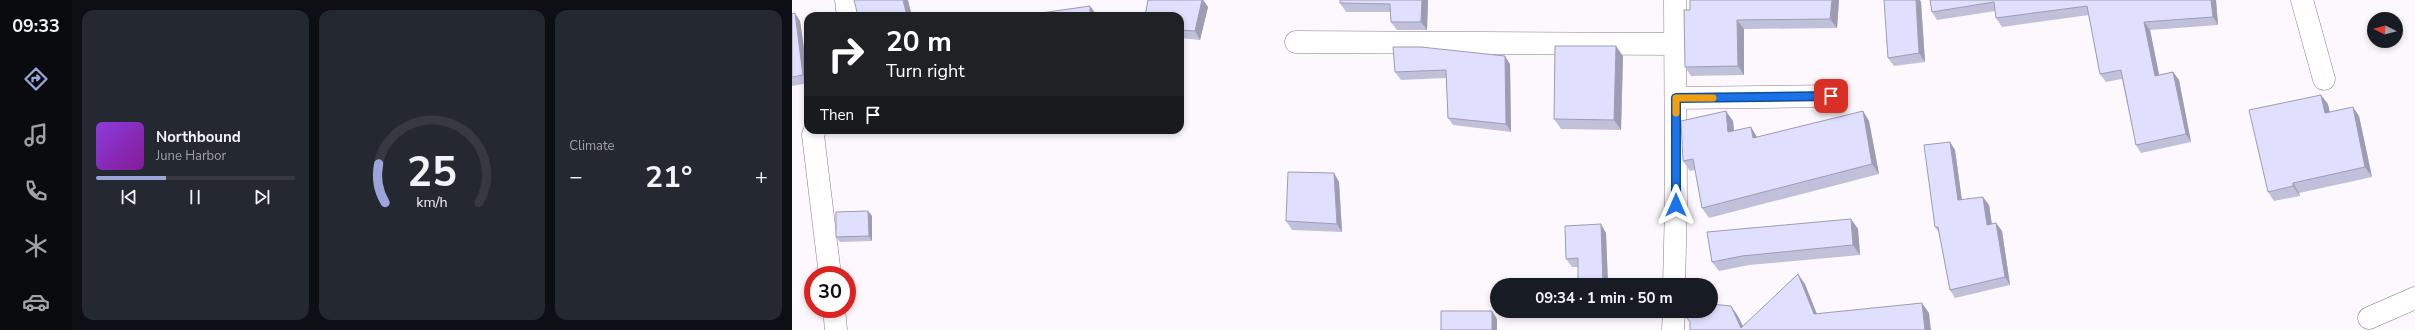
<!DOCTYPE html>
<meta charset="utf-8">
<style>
body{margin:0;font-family:"Nunito Sans",sans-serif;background:#242831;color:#f1f3f6;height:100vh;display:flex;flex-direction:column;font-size:15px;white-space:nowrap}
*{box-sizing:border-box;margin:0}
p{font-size:13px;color:#9ea1a6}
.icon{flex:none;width:22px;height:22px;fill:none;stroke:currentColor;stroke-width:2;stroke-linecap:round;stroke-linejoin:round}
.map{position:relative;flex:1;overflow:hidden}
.side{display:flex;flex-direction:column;gap:10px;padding:10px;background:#0d0f14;width:720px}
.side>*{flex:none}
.top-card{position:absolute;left:12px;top:12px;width:380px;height:122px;border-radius:12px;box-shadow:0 2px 6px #0003;background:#202124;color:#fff;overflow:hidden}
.needle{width:26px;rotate:276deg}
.controls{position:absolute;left:1575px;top:12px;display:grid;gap:8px}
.controls a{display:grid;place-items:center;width:36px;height:36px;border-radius:50%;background:#171b24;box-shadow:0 2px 6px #0003;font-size:20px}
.speed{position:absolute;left:12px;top:266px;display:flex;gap:8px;font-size:20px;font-weight:700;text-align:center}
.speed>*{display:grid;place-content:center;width:52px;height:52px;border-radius:50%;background:#171b24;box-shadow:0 2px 6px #0003;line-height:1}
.speed .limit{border:6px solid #d22;background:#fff;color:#111}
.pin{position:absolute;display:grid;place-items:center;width:34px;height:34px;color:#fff;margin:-17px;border-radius:8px;box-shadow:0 2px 6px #0006}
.me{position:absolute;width:44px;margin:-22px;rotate:0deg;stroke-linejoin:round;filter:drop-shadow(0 0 3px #0008)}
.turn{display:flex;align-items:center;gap:14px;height:84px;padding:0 16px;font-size:18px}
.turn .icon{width:52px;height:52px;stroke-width:2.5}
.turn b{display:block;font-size:28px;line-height:34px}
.then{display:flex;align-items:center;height:38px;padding:0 16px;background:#0003;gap:8px;font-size:15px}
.big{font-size:30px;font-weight:700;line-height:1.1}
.side .tile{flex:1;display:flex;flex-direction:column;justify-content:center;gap:6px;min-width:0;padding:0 14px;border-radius:12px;background:#242831}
.side .dial{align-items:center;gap:0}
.dial svg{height:104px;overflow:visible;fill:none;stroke:#363941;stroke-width:7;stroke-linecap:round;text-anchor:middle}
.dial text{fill:#f1f3f6;stroke:none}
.song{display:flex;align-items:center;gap:12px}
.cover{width:48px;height:48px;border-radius:6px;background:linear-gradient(135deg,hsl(270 70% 55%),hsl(290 70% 35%))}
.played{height:4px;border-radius:2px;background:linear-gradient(90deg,#9ba5da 35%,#363941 35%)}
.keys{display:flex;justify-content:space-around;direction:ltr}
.heat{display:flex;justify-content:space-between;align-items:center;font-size:22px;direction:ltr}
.side .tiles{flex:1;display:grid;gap:10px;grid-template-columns:repeat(3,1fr)}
.trip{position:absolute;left:698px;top:278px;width:228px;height:40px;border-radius:20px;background:#171b24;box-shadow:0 2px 6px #0003;font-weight:700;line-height:40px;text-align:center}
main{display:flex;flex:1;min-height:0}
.menu{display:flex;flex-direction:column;width:72px;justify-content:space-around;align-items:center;background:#090b0e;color:#9ea1a6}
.menu .icon{width:28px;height:28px}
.menu .active{color:#9ba5da}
.menu b{font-size:18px;color:#f1f3f6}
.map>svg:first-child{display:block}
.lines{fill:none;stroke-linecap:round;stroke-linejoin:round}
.street-casing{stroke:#8e7a91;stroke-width:23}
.street{stroke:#fff;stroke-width:22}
.wall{fill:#c1c0da}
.shaded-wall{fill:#9d9cb2}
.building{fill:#e0dffe;stroke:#9d9cb2}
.route-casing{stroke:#114b97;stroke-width:10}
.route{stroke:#1a73e8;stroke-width:7}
.slow{stroke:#f59e0b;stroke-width:7}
</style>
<main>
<nav class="menu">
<b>09:33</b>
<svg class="icon active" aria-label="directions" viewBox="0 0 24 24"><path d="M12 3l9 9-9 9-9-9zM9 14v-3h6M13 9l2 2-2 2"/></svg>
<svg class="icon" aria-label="music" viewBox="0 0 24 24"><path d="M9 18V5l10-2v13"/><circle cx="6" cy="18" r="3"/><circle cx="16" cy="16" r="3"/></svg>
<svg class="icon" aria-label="phone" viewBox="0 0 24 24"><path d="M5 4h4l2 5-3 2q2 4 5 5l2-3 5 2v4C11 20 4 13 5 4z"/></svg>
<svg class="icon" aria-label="climate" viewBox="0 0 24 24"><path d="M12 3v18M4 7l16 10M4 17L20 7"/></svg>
<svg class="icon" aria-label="car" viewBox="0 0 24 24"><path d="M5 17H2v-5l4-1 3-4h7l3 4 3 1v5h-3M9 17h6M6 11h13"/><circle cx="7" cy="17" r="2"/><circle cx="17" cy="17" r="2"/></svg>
</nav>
<section class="side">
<div class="tiles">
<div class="tile">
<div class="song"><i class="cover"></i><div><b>Northbound</b><p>June Harbor</p></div></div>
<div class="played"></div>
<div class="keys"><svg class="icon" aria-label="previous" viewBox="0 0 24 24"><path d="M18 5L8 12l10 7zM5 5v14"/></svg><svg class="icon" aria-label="pause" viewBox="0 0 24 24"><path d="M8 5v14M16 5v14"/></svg><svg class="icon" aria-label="next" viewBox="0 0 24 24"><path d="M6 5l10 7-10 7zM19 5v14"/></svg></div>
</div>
<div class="tile dial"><svg viewBox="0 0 100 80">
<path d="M14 69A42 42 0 1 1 86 69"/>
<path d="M14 69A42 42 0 0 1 9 39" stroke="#9ba5da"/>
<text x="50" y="56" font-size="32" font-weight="700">25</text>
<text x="50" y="72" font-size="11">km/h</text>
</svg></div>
<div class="tile"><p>Climate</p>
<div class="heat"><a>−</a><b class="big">21°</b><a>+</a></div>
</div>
</div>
</section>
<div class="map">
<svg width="1623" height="330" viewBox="0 0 1623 330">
<rect width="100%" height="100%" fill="#fcf8fd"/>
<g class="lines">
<defs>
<path id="street" d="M 54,0 L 56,16
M 1510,0 L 1532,79
M 504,42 L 883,44
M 884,98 L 1039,96
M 23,130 L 21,135 L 38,275
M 882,285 L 884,205 L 883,0
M 42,309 L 44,330
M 1577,318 L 1623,298
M 881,330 L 882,311"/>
</defs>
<!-- street casing -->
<use href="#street" class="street-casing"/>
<!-- street -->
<use href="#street" class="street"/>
</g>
<!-- wall -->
<path class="wall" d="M 356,0 L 411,0 L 416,7 L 408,40 L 388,38 L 388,16 Z
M 636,0 L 635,30 L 605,30 L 599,22 L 599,12 L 554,12 L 548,3 Z
M 898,0 L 1047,0 L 1045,28 L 952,29 L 952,75 L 899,76 L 893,67 L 898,10 Z
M 1138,0 L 1424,0 L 1426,25 L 1358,30 L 1367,75 L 1381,72 L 1387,80 L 1399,142 L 1349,153 L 1344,145 L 1330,79 L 1314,82 L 1308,74 L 1297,15 L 1210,27 L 1204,18 L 1203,11 L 1145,20 L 1140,12 Z
M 1129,2 L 1133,62 L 1102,66 L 1096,58 Z
M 0,14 L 8,21 L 16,76 L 16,83 L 0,86 Z
M 831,56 L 829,130 L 769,129 L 762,119 Z
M 718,64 L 719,132 L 661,125 L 656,118 L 654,78 L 609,80 L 603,72 Z
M 1536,104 L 1537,112 L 1567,116 L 1580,177 L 1507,193 L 1508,196 L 1482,201 L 1476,192 Z
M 1071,111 L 1077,121 L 1087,174 L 917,218 L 910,208 L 903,170 L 898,171 L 891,161 L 941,121 L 942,131 L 965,137 Z
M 1158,142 L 1163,150 L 1170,200 L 1197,205 L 1200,224 L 1204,223 L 1210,231 L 1218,285 L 1163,298 L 1158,290 L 1147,233 L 1143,227 Z
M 542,173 L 547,182 L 550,232 L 500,230 L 494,221 Z
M 76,211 L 80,216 L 80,241 L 48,242 L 44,237 Z
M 1059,219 L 1066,229 L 1068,255 L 957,265 L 927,271 L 920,262 Z
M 814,233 L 816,285 L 786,285 L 786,267 L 780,267 L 774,259 Z"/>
<!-- shaded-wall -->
<path class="shaded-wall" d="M 111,0 L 116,0 L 120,16 L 115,16 Z
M 410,0 L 411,0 L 416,7 L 408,40 L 403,31 Z
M 630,0 L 636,0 L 635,30 L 629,22 Z
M 1040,0 L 1047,0 L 1045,28 L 1038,19 Z
M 1124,0 L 1128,0 L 1129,2 L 1133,62 L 1127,53 Z
M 1419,0 L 1424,0 L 1426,25 L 1421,17 Z
M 298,6 L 304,14 L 304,16 L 298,16 Z
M 3,13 L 8,21 L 16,76 L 16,82 L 11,75 Z
M 945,20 L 952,29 L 952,75 L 946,66 Z
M 1352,22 L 1358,30 L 1369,84 L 1363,76 Z
M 824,46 L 831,56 L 829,130 L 822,120 Z
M 713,56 L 718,64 L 719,132 L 714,124 Z
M 1381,72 L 1387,80 L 1399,142 L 1394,134 Z
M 1529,95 L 1536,104 L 1540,122 L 1533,113 Z
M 1561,107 L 1567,116 L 1580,177 L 1573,167 Z
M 934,111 L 941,121 L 943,141 L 936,132 Z
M 1071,111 L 1077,121 L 1087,174 L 1080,164 Z
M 959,127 L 965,137 L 961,138 Z
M 1158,142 L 1163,150 L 1171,209 L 1166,200 Z
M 542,173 L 547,182 L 550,232 L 545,224 Z
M 1501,183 L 1507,193 L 1508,196 L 1501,186 Z
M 1191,197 L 1197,205 L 1201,233 L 1195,225 Z
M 76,211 L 80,216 L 80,241 L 77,236 Z
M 1059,219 L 1066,229 L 1068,255 L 1061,245 Z
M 1204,223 L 1210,231 L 1218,285 L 1213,277 Z
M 809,224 L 814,233 L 816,285 L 811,285 L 811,284 Z
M 1006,274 L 1013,284 L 1029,324 L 1022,314 Z
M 1130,303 L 1137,313 L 1139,330 L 1133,330 Z
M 939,306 L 946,316 L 953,330 L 949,328 Z
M 700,311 L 705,319 L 705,330 L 700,330 Z"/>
<!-- building -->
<path class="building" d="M 62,0 L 111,0 L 115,16 L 66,16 Z
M 356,0 L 410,0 L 403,31 L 388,30 L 388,16 L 353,16 Z
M 548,0 L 630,0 L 629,22 L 599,22 L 598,4 L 548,3 Z
M 898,0 L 1040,0 L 1038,19 L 945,20 L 946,66 L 893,67 L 892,10 L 898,10 Z
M 1092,0 L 1124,0 L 1127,53 L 1096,58 Z
M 1138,0 L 1419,0 L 1421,17 L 1352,22 L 1363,76 L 1381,72 L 1394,134 L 1344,145 L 1329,70 L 1308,74 L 1295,6 L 1204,18 L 1202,2 L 1140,12 Z
M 298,6 L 298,16 L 249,16 L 249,13 Z
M 3,13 L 11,75 L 0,77 L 0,14 Z
M 763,46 L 824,46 L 822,120 L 762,119 Z
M 601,47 L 629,47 L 713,56 L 714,124 L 656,118 L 654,70 L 603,72 Z
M 1529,95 L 1533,113 L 1561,107 L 1573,167 L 1501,183 L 1501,186 L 1476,192 L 1457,110 Z
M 934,111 L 936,132 L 959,127 L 961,138 L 1071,111 L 1080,164 L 910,208 L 901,159 L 891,161 L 889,121 Z
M 1158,142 L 1166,200 L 1191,197 L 1195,225 L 1204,223 L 1213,277 L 1158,290 L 1146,227 L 1143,227 L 1132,145 Z
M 496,172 L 542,173 L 545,224 L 494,221 Z
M 76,211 L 77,236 L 44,237 L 44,212 Z
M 1059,219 L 1061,245 L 950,256 L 920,262 L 915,232 Z
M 809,224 L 811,284 L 805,285 L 786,285 L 786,258 L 774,259 L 773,226 Z
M 1006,274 L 1022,314 L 1130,303 L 1133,330 L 898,330 L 898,322 L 890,311 L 919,311 L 919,304 L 939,306 L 949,328 Z
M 649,311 L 700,311 L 700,330 L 649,330 Z"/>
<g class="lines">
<defs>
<path id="route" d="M 884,205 L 884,98 L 1039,96"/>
</defs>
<!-- route casing -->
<use href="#route" class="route-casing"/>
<!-- route -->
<use href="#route" class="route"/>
<!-- slow -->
<path class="slow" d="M 884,113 L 884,98 L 921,98"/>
</g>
</svg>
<div class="controls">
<a><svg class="needle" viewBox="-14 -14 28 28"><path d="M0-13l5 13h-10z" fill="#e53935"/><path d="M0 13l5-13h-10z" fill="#9ea1a6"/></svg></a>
</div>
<div class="speed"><div class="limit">30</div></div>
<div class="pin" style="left:1039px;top:96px;background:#d93025"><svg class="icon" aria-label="arrive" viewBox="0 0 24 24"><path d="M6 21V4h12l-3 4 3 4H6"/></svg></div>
<svg class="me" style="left:884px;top:205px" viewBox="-20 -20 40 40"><path d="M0-17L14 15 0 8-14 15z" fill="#1a73e8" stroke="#fff" stroke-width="4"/></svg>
<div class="trip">09:34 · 1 min · 50 m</div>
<div class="top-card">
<div class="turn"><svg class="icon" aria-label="right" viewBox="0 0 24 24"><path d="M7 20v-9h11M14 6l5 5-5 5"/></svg><div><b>20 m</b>Turn right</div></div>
<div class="then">Then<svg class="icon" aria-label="arrive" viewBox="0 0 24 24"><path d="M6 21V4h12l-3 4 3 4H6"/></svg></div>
</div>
</div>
</main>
